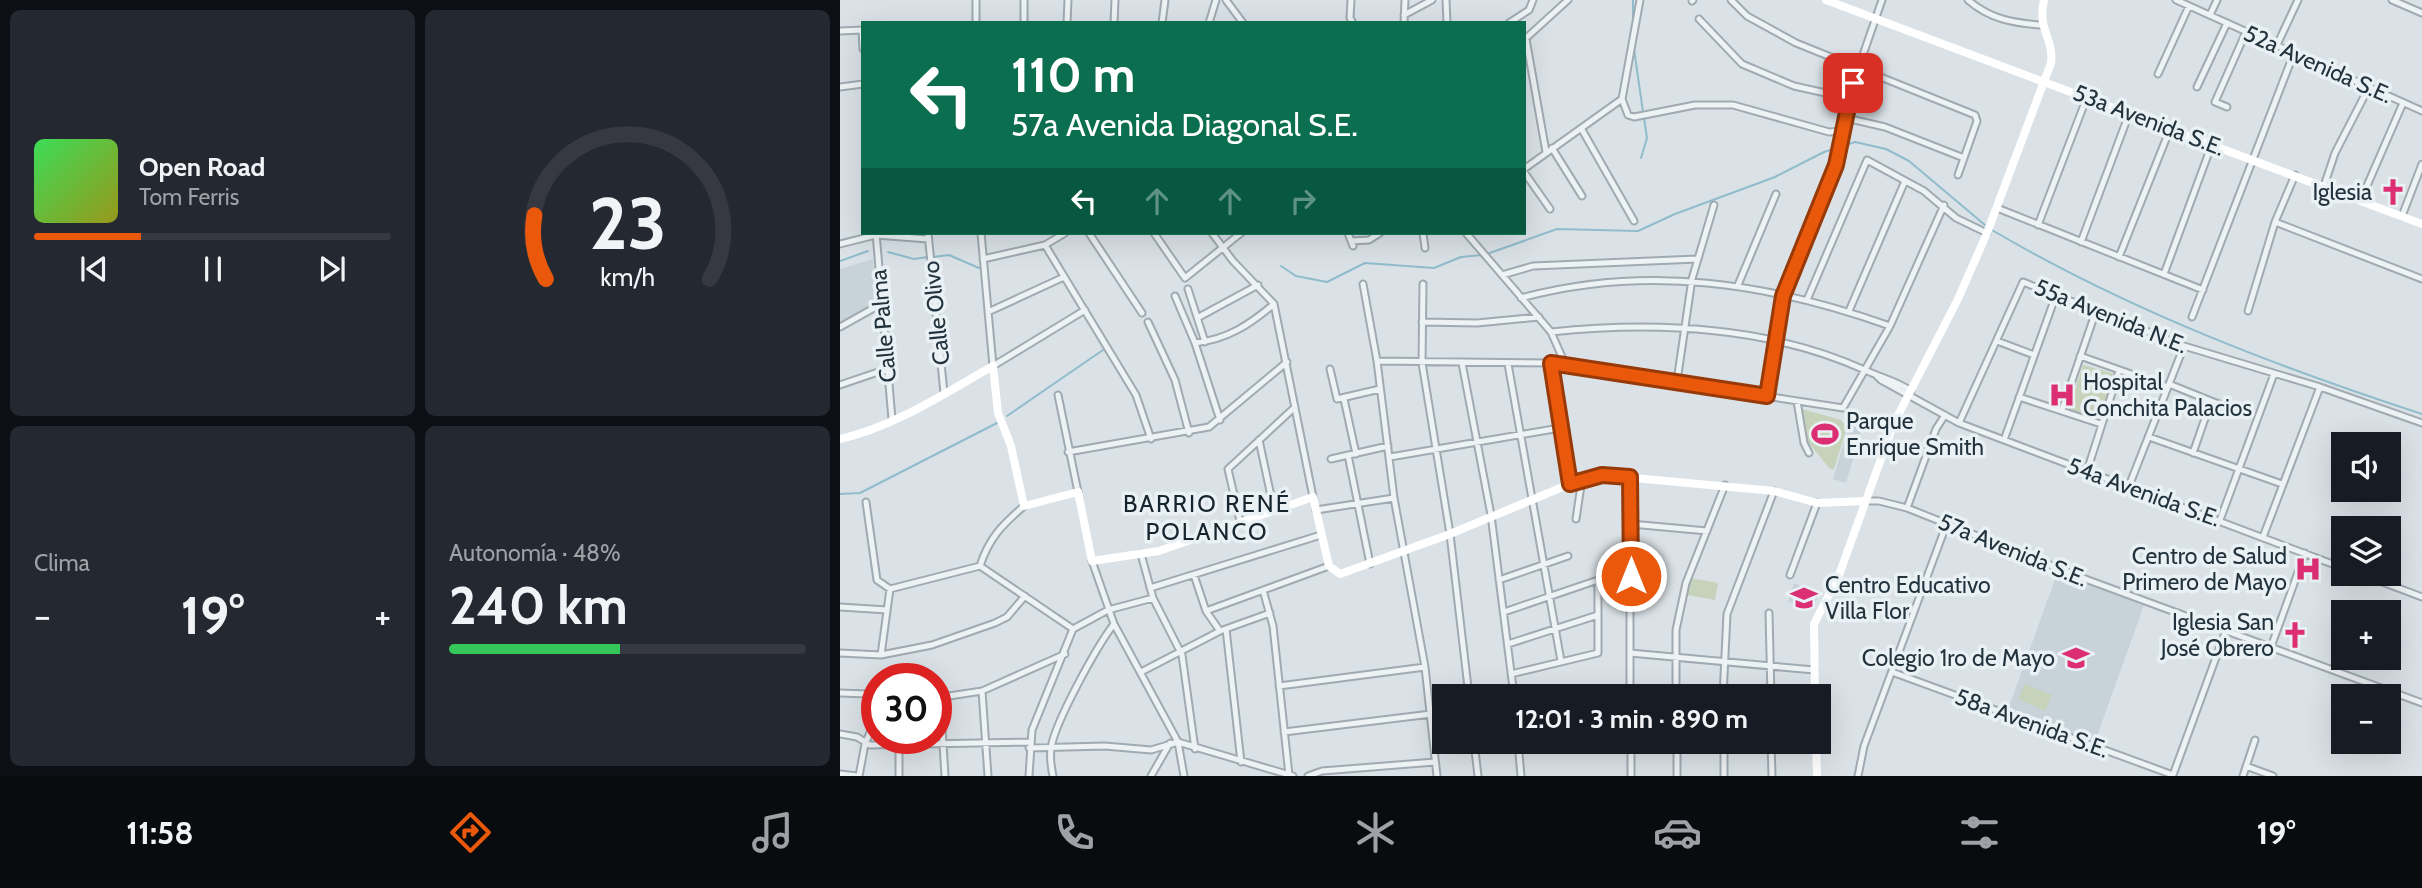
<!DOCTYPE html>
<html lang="es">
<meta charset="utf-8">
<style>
body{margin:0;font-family:Cabin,sans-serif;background:#242831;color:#f1f3f6;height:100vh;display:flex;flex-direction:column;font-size:26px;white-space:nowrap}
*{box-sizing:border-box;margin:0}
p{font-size:23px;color:#9ea1a6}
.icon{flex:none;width:38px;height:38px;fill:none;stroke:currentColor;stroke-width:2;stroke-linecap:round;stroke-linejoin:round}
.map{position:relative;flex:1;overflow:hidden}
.drawer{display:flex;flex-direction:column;gap:10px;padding:10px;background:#0d0f14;width:840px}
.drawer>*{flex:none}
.top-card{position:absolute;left:21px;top:21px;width:665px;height:214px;border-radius:0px;box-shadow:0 7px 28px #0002;background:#0b6e4f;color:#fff;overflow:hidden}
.tools{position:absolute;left:1491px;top:432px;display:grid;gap:14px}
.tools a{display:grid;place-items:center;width:70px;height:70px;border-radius:0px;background:#171b24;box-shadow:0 7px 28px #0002;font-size:35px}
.speed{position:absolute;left:21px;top:663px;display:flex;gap:14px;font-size:35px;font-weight:700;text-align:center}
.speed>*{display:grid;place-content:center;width:91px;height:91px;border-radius:50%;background:#171b24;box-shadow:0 7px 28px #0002;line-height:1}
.speed .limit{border:10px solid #d22;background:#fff;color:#111}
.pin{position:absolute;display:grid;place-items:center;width:60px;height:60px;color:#fff;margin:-30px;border-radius:14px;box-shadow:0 4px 10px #0006}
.me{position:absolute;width:77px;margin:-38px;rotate:0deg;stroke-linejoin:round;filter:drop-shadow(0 0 5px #0008)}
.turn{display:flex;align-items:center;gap:24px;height:147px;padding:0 35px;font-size:32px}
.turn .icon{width:91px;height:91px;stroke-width:2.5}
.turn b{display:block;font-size:49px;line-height:60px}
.lanes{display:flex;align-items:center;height:66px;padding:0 35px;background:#0003;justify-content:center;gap:35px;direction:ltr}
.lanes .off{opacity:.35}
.big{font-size:52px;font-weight:700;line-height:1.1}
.drawer .card{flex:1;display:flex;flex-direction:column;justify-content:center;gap:10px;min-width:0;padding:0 24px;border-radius:10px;background:#242831}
.drawer .dial{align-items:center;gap:0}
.dial svg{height:182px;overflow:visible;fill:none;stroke:#363941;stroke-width:7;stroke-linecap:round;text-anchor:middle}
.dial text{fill:#f1f3f6;stroke:none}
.song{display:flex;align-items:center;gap:21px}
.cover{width:84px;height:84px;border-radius:10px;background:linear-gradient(135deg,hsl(130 70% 55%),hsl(60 70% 35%))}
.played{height:7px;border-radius:4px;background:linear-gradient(90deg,#ea580c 30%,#363941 30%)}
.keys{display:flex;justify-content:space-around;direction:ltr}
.heat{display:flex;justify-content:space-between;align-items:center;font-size:38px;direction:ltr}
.charge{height:10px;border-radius:5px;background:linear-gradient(90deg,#34c759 48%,#363941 0)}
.drawer .tiles{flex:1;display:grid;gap:10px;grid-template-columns:repeat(2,1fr)}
.trip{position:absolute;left:592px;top:684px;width:399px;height:70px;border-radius:0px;background:#171b24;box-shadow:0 7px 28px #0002;font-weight:700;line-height:70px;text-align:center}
.tabs{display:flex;height:112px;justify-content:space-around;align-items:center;background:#090b0e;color:#9ea1a6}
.tabs .icon{width:49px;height:49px}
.tabs .selected{color:#ea580c}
.tabs b{font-size:32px;color:#f1f3f6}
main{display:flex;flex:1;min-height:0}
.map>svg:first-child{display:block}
.built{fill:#c8d2d9}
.green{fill:#c6d2ba}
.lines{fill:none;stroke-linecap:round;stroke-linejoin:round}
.stream{stroke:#90bccc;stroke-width:2}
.street-casing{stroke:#9faab1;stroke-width:9}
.street{stroke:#edf2f5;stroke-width:5}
.secondary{stroke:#fff;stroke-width:8}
.route-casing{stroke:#983908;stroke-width:18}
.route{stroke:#ea580c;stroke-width:12}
.labels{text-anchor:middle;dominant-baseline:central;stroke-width:7;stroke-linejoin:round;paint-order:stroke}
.street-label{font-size:23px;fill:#23333e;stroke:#e9f1f5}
.poi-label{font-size:23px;fill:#23333e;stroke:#e9f1f5;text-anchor:end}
.neighbourhood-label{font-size:24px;letter-spacing:2px;fill:#16242e;stroke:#e9f1f5}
</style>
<main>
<section class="drawer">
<div class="tiles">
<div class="card">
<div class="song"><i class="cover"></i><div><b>Open Road</b><p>Tom Ferris</p></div></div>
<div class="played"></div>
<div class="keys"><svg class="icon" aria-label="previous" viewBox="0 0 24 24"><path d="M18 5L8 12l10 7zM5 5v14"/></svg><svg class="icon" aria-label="pause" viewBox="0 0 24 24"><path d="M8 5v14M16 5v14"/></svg><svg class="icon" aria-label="next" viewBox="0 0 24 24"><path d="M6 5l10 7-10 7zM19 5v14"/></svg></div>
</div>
<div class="card dial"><svg viewBox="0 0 100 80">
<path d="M14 69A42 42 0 1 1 86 69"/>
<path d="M14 69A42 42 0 0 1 9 41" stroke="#ea580c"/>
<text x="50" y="56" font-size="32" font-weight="700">23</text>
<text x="50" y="72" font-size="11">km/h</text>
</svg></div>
<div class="card"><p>Clima</p>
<div class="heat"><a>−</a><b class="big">19°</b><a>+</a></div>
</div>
<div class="card"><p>Autonomía · 48%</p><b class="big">240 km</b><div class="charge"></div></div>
</div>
</section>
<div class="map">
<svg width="1582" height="776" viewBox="0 0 1582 776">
<rect width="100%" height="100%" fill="#dae2e7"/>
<!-- built -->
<path class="built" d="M 33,259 L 36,302 L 11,320 L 0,322 L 0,269 Z
M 1009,425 L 1022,428 L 1006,483 L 993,479 Z
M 1217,574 L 1304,605 L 1255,742 L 1167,712 Z
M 954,583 L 979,594 L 973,607 L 948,602 Z"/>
<!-- green -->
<path class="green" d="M 1243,365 L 1275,374 L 1260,419 L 1229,409 Z
M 962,409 L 1001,420 L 1007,427 L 994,469 L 990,469 L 967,441 Z
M 851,578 L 878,583 L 875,600 L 847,595 Z
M 1185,684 L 1212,695 L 1205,711 L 1178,699 Z"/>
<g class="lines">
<!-- stream -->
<path class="stream" d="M 793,0 L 793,23
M 794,49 L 803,112
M 801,158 L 807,138 L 804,118
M 1152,230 C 1286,309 1435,366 1582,414
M 48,252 L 74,259 L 88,257
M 647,254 L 717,229 L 798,231 L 835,214 L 935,177 L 984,152 L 1015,142 L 1046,149 L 1069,161 L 1145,225
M 93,257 L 109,255 L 139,268
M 0,261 L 28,251
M 441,266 L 456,276 L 487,282 L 525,263 L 594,268 L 621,257 L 642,255
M 167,416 L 263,350
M 0,494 L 20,493 L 157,423"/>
<defs>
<path id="street" d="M 386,0 L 403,23
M 511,0 L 510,18 L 513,23
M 606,0 L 607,23
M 800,0 L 782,99 L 788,115 L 794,117 L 855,105 L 893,105 L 989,132 L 1003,131
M 891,0 L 907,16 L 956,43 L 1135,115 L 1137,121 L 1118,175
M 1128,0 C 1150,19 1173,23 1201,25
M 1336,0 L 1582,111
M 1552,0 L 1582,13
M 852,1 L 853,0
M 564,15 L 592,0
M 1370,15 L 1377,0
M 859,19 L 902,64 L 954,86 L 1008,98
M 136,23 L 136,0
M 184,23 L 184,0
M 227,23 L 228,0
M 274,23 L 275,0
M 322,23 L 325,0
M 369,23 L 376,0
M 564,23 L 565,0
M 669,23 L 689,10 L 693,0
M 22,30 L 23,49
M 0,31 L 23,30
M 686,39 L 706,152
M 684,40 L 728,0
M 1437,45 L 1458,0
M 1318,74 L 1349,6
M 0,87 L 23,84
M 1357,87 L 1387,23
M 1387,107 L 1375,102 L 1406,32
M 1006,118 L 1045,127 L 1124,158
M 741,128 L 794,221
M 712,148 L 742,196
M 684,169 L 782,99
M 684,172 L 710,209
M 1485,183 L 1495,153 L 1529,87
M 1526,188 L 1563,103
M 1157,208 L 1363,290
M 1562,216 L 1582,164
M 1435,222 L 1582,279
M 1198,225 L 1247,97
M 36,233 L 52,419
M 88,233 L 104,393
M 141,233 L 153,366 L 245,310
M 249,233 L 302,313
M 314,233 L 345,278 L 401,233
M 372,233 L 393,261 L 434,304 L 473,497
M 508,233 L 513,246
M 583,233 L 585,248
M 626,233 L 711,332 L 726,366
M 511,241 L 529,240 L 540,233
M 1241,242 L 1289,114
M 0,244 L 36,235 L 88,239
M 205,245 L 296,395 L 311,439
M 1279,257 L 1330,129
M 143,259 L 205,245 L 225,233
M 1324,274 L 1372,144
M 662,275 L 693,266 L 857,259
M 523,284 L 537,361 L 554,498 L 585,667 L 597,776
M 583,284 L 582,363 L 610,534 L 629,696
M 898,285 L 936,194
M 348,289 L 365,342
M 335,296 L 355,343 L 380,420
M 681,298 C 807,264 929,283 1050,326
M 967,300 L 1027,160 L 1084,191 L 1116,218 L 1147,233
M 1009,311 L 1065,181
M 1408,311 L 1435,222 L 1455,175
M 148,312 L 224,277
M 359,317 L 418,285
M 1352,317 L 1454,53
M 308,322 L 335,380 L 349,433
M 582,322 L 637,323 L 699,317
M 0,327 L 41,304
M 711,332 C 817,321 929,326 1027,371 C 1042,378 1057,381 1071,391
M 1157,341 L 1194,355
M 355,343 C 388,339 409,325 434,304
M 1240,356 L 1328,387
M 537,361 L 711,363 L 1003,408 L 1050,326 L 1104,205
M 622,363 L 651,515 L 674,696
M 711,363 L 730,484
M 668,364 L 721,661
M 490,369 L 497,399 L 540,389
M 1036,375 L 1041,380 L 1119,423 L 1503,568
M 837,381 L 852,279 L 874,205
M 1329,384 L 1371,401 L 1353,453
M 0,385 L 47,369
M 218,395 L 238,492
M 927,395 L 938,319 L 947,283 L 996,165 L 1008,98 L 1042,0
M 1179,397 L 1261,424
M 504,399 L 516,454
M 957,401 L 964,443 L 969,453
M 1371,401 L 1403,413
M 1222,410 L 1256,311
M 1119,423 L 1183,282 L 1344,346 L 1480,387 L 1582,423
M 1309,437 L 1442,484
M 419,440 L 434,510
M 1164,440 L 1216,295
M 228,452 L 369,427 L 447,362
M 508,455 L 530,564
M 550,457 L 720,428
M 491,459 L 548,446
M 1247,471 L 1279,371
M 790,477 L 790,696
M 1289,486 L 1344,346
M 1025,501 L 1039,501 L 1067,508 L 1248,580 L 1582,703
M 26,502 L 37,580 L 50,589 L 140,566 L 233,629
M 1067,508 L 1096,429 L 1105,415
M 476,510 L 554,498
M 736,519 L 742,479
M 1380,520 L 1434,374
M 400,521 L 388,469 L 455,407
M 791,524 L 867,531
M 1423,537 L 1480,387
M 301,554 L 313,598 L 342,655 L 355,749
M 252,561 L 274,624 L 338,742 L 344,776
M 140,566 C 149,538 162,525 184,506
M 1521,574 L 1582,597
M 354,575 L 366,611 L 380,631
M 950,575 L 977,503
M 659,580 L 728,556
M 310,588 L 481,535
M 423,590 L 433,626 L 449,775
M 0,607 L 47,610
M 366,611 L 489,566
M 664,612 L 758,580 L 791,576
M 929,613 L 931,696
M 386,629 L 401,762
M 668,644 L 758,615
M 1431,647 L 1465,553
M 0,653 L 41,655 L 92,645 L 155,623 L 167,617 L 185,596
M 790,653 L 974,670
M 41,655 L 50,589
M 301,672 L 380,631 L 430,613
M 1052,672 L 1333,775 L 1386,630
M 671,674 L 758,653 L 758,580
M 439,686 L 585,667
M 142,691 L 148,776
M 0,693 L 27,694
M 836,696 L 836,630 L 846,583 L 885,485
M 883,696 L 887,614 L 934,491
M 100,697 L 105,776
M 96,698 L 142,691 L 225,654
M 444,732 L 591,714
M 0,734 L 17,737 L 30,745 L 189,742
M 634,742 L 638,776
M 678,742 L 681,776
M 791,742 L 791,776
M 837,742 L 837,776
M 884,742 L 884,776
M 931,742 L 932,776
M 189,748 L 265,746 L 311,750 L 338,742 L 453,776
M 1406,766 L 1433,776
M 0,774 L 17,776
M 19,776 L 25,744 L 37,717
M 59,776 L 59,738
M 189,776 L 192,730 L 233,629 L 268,610 L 313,598
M 213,776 C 211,767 210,757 211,748 C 215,722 257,646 274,624
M 311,776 L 330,743
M 468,776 L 482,771 L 595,762
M 1018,776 L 1024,746 L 1107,523
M 1403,776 L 1415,740"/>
</defs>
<!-- street casing -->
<use href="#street" class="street-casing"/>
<!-- street -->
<use href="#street" class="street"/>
<!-- secondary -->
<path class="secondary" d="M 986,0 L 1582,224
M 0,439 C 54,427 105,393 153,366 L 158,413 L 171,446 L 184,506 L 238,492 L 252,561 L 319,551 L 473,497 L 489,566 L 500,574 L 610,534 L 742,479 L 762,475 L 934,491 L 977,503 L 1025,501
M 975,696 L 974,624 L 999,575 L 1054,423 L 1118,299 L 1147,233 L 1211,63 C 1214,37 1197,31 1204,0
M 976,742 L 977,776"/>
</g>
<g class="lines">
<defs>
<path id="route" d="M 791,576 L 790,477 L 762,475 L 730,484 L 711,363 L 927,396 L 943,296 L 996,165 L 1013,83"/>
</defs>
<!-- route casing -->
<use href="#route" class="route-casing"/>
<!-- route -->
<use href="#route" class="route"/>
</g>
<!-- icons -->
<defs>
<symbol id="church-bare" viewBox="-9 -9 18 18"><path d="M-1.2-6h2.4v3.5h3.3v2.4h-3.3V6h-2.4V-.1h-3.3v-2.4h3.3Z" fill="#dc2f73" stroke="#e9f1f5" stroke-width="2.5" paint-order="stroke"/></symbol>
<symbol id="hospital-bare" viewBox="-9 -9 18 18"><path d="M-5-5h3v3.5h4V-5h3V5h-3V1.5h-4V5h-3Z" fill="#dc2f73" stroke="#e9f1f5" stroke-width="2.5" paint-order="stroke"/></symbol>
<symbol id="stadium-bare" viewBox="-9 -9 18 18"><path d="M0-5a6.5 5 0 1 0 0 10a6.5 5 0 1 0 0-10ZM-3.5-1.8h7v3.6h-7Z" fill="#dc2f73" stroke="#e9f1f5" stroke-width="2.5" paint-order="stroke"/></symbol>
<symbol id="school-bare" viewBox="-9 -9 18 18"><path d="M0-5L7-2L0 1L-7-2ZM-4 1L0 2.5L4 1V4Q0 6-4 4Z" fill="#dc2f73" stroke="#e9f1f5" stroke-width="2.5" paint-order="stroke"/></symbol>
</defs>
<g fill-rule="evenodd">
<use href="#church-bare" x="1534" y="173" width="38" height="38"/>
<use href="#hospital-bare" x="1203" y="376" width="38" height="38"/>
<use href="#stadium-bare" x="966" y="415" width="38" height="38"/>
<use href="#hospital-bare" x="1449" y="550" width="38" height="38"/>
<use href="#school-bare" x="945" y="579" width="38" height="38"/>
<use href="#church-bare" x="1436" y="616" width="38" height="38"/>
<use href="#school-bare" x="1217" y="639" width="38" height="38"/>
</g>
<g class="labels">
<!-- street labels -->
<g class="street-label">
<text transform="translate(1478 64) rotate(24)">52a Avenida S.E.</text>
<text transform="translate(1309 120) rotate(21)">53a Avenida S.E.</text>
<text transform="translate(96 313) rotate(-96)">Calle Olivo</text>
<text transform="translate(1271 316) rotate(22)">55a Avenida N.E.</text>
<text transform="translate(43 326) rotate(-95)">Calle Palma</text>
<text transform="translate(1304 492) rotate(20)">54a Avenida S.E.</text>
<text transform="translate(1173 550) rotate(22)">57a Avenida S.E.</text>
<text transform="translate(1192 723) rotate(20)">58a Avenida S.E.</text>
</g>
<!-- poi labels -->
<g class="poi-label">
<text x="1532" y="192">Iglesia</text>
<text x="1243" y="382" text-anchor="start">Hospital<tspan x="1243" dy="26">Conchita Palacios</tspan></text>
<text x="1006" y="421" text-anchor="start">Parque<tspan x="1006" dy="26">Enrique Smith</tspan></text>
<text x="1447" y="556">Centro de Salud<tspan x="1447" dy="26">Primero de Mayo</tspan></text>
<text x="985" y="585" text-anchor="start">Centro Educativo<tspan x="985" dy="26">Villa Flor</tspan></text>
<text x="1434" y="622">Iglesia San<tspan x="1434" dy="26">José Obrero</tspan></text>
<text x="1215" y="658">Colegio 1ro de Mayo</text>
</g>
<!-- neighbourhood labels -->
<g class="neighbourhood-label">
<text x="367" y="503">BARRIO RENÉ<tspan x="367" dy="28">POLANCO</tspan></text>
</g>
</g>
</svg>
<div class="tools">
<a><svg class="icon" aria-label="sound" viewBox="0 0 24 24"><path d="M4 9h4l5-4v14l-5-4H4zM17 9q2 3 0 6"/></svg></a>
<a><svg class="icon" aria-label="layers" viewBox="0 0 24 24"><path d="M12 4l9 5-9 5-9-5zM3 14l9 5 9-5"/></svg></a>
<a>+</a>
<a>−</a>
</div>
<div class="speed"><div class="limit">30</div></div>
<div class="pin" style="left:1013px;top:83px;background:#d93025"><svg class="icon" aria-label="arrive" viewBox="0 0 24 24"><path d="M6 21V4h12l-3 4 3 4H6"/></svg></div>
<svg class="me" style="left:791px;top:576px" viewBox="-20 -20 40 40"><circle r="17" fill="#ea580c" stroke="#fff" stroke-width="3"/><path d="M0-11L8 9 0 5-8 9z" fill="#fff"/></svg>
<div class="trip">12:01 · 3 min · 890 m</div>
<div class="top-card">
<div class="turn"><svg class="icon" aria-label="left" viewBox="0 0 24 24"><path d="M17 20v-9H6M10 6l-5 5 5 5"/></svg><div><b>110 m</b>57a Avenida Diagonal S.E.</div></div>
<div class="lanes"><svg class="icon" aria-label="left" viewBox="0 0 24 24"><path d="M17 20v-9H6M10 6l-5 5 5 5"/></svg><svg class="icon off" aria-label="ahead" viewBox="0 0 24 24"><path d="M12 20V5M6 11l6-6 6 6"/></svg><svg class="icon off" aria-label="ahead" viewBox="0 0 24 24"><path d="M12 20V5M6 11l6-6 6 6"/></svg><svg class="icon off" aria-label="right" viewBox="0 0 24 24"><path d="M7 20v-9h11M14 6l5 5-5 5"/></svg></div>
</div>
</div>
</main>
<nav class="tabs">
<b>11:58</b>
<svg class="icon selected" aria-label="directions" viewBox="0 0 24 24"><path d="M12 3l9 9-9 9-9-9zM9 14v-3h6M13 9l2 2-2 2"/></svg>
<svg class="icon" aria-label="music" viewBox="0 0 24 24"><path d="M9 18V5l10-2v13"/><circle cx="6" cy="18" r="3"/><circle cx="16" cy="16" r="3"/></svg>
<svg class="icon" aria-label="phone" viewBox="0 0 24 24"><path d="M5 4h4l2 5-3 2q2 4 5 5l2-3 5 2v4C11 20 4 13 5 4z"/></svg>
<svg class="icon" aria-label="climate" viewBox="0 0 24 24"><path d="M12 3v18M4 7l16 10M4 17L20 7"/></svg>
<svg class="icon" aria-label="car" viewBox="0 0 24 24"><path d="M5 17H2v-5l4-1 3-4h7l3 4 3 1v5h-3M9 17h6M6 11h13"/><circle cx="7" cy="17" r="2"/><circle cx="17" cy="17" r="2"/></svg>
<svg class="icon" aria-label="filters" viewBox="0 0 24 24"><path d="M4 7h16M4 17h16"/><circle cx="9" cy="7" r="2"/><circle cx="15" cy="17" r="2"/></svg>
<b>19°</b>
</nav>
